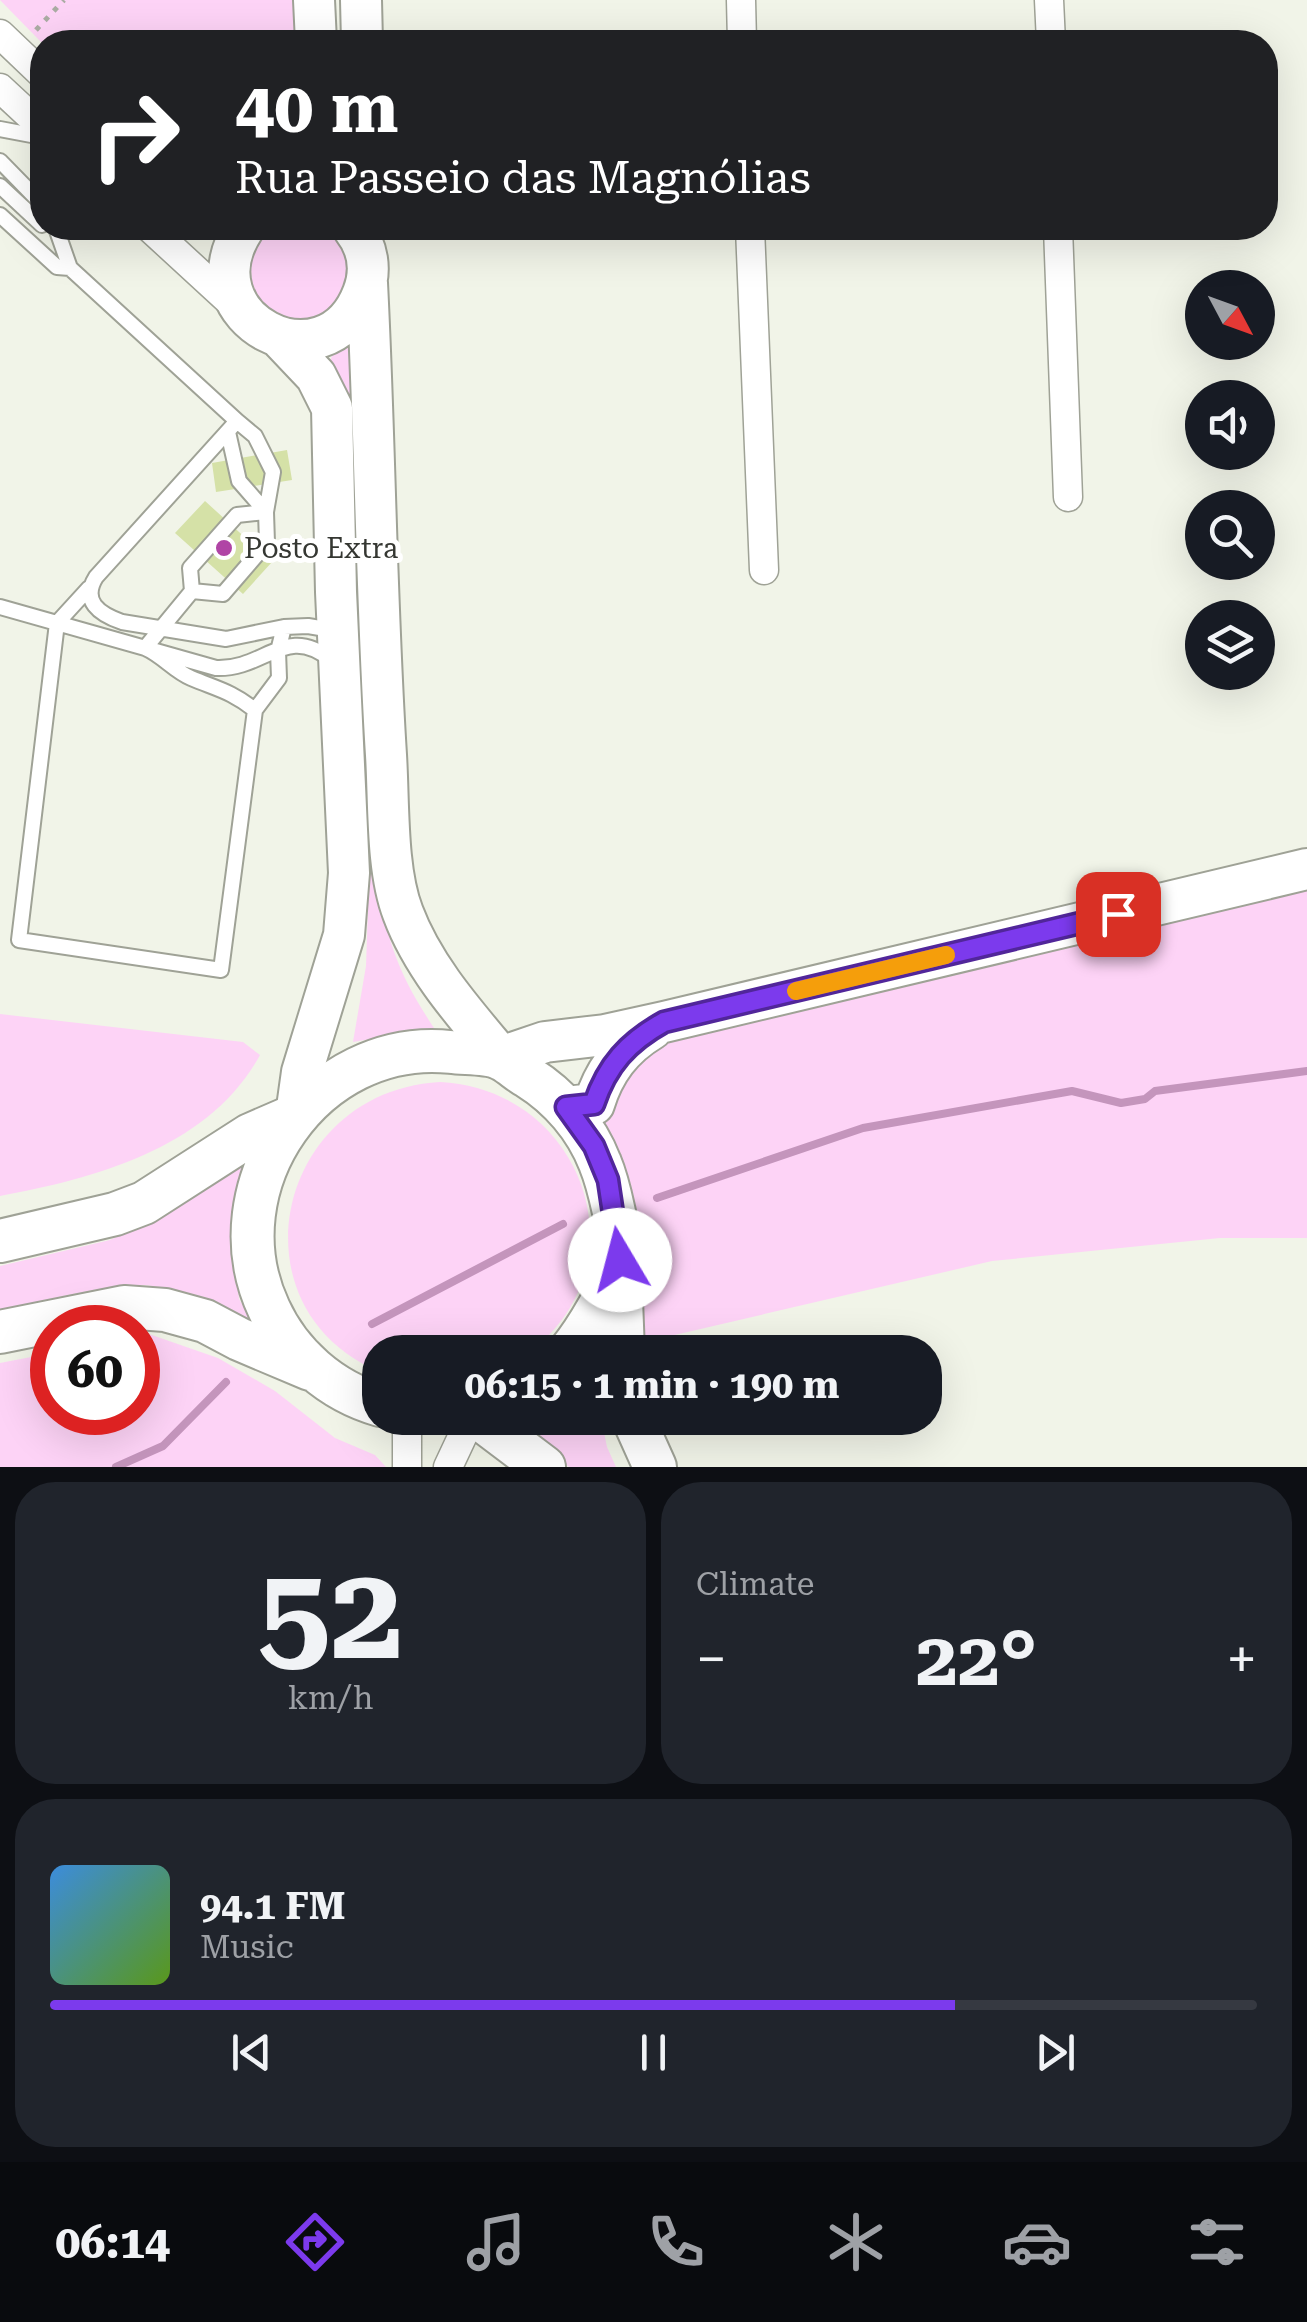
<!DOCTYPE html>
<meta charset="utf-8">
<style>
body{margin:0;font-family:"Roboto Serif",serif;background:#20242c;color:#f1f3f6;height:100vh;display:flex;flex-direction:column;font-size:38px;white-space:nowrap}
*{box-sizing:border-box;margin:0}
p{font-size:32px;color:#9ea1a6}
.icon{flex:none;width:55px;height:55px;fill:none;stroke:currentColor;stroke-width:2;stroke-linecap:round;stroke-linejoin:round}
.map{position:relative;height:1467px;overflow:hidden}
.panel{display:flex;flex-direction:column;gap:15px;padding:15px;background:#0d0f14;flex:1}
.panel>*{flex:none}
.guide{position:absolute;left:30px;top:30px;width:1248px;height:210px;border-radius:40px;box-shadow:0 10px 40px #0002;background:#202124;color:#fff;overflow:hidden}
.needle{width:65px;rotate:131deg}
.tools{position:absolute;left:1185px;top:270px;display:grid;gap:20px}
.tools a{display:grid;place-items:center;width:90px;height:90px;border-radius:50%;background:#171b24;box-shadow:0 10px 40px #0002;font-size:50px}
.speed{position:absolute;left:30px;top:1305px;display:flex;gap:20px;font-size:50px;font-weight:700;text-align:center}
.speed>*{display:grid;place-content:center;width:130px;height:130px;border-radius:50%;background:#171b24;box-shadow:0 10px 40px #0002;line-height:1}
.speed .limit{border:15px solid #d22;background:#fff;color:#111}
.pin{position:absolute;display:grid;place-items:center;width:85px;height:85px;color:#fff;margin:-42px;border-radius:20px;box-shadow:0 5px 15px #0006}
.me{position:absolute;width:110px;margin:-55px;rotate:352deg;stroke-linejoin:round;filter:drop-shadow(0 0 8px #0008)}
.turn{display:flex;align-items:center;gap:35px;height:210px;padding:0 40px;font-size:45px}
.turn .icon{width:130px;height:130px;stroke-width:2.5}
.turn b{display:block;font-size:70px;line-height:85px}
.big{font-size:75px;font-weight:700;line-height:1.1}
.panel .card{flex:1;display:flex;flex-direction:column;justify-content:center;gap:15px;min-width:0;padding:0 35px;border-radius:40px;background:#20242c}
.panel .dial{align-items:center;gap:0}
.dial b{font-size:130px;line-height:1}
.song{display:flex;align-items:center;gap:30px}
.cover{width:120px;height:120px;border-radius:15px;background:linear-gradient(135deg,hsl(210 70% 55%),hsl(90 70% 35%))}
.played{height:10px;border-radius:5px;background:linear-gradient(90deg,#7c3aed 75%,#363941 75%)}
.keys{display:flex;justify-content:space-around;direction:ltr}
.heat{display:flex;justify-content:space-between;align-items:center;font-size:55px;direction:ltr}
.panel .tiles{flex:1;display:grid;gap:15px;grid-template-columns:1fr 1fr}
.card:last-child{grid-column:span 2}
.trip{position:absolute;left:362px;top:1335px;width:580px;height:100px;border-radius:40px;background:#171b24;box-shadow:0 10px 40px #0002;font-weight:700;line-height:100px;text-align:center}
.tabs{display:flex;height:160px;justify-content:space-around;align-items:center;background:#090b0e;color:#9ea1a6}
.tabs .icon{width:70px;height:70px}
.tabs .selected{color:#7c3aed}
.tabs b{font-size:45px;color:#f1f3f6}
.map>svg:first-child{display:block}
.green{fill:#fdd3f6}
.lines{fill:none;stroke-linecap:round;stroke-linejoin:round}
.stream{stroke:#c495bc;stroke-width:8}
.building{fill:#d5e1a7}
.lane-casing{stroke:#9fa296;stroke-width:18}
.street-casing{stroke:#9fa296;stroke-width:31}
.secondary-casing{stroke:#9fa296;stroke-width:44}
.primary-casing{stroke:#9fa296;stroke-width:46}
.path{stroke:#aaaca3;stroke-width:5;stroke-dasharray:5 8;stroke-linecap:butt}
.lane{stroke:#fff;stroke-width:14}
.street{stroke:#fff;stroke-width:28}
.secondary{stroke:#fff;stroke-width:40}
.primary{stroke:#fff;stroke-width:42}
.route-casing{stroke:#51269a;stroke-width:25}
.route{stroke:#7c3aed;stroke-width:18}
.slow{stroke:#f59e0b;stroke-width:18}
.poi-dot{fill:#b044a5;stroke:#fff;stroke-width:4}
.labels{text-anchor:middle;dominant-baseline:central;stroke-width:10;stroke-linejoin:round;paint-order:stroke}
.poi-label{font-size:28px;fill:#353732;stroke:#fff;text-anchor:start}
</style>
<div class="map">
<svg width="1307" height="1467" viewBox="0 0 1307 1467">
<rect width="100%" height="100%" fill="#f1f4e8"/>
<!-- green -->
<path class="green" d="M 0,0 L 294,0 L 297,42 L 42,43 Z
M 272,228 L 331,228 L 338,232 L 353,261 L 339,306 C 327,311 314,321 301,321 C 250,322 234,256 272,228 Z
M 359,341 L 377,882 C 388,944 399,975 434,1028 L 353,1042 L 366,966 L 368,909 L 349,405 L 330,362 L 332,356 Z
M 1307,869 L 1307,1238 L 1220,1238 L 992,1261 L 623,1347 L 594,1104 L 619,1055 Z
M 0,1014 L 243,1042 L 260,1055 C 209,1148 96,1178 0,1196 Z
M 440,1082 C 582,1089 646,1263 530,1352 L 380,1352 L 380,1372 C 228,1308 276,1091 440,1082 Z
M 243,1165 L 248,1168 L 235,1260 L 239,1299 L 253,1323 C 220,1309 188,1293 152,1286 C 120,1280 35,1303 0,1310 L 0,1266 L 110,1240 L 157,1218 Z
M 146,1333 L 218,1358 L 275,1391 L 335,1438 L 375,1455 L 386,1467 L 0,1467 L 0,1363 L 52,1353 L 52,1412 L 138,1412 L 138,1335 Z
M 543,1418 L 601,1418 L 607,1447 L 616,1467 L 569,1467 L 528,1430 Z"/>
<g class="lines">
<!-- stream -->
<path class="stream" d="M 657,1198 L 863,1128 L 1072,1091 L 1121,1103 L 1145,1099 L 1155,1091 L 1307,1071
M 372,1324 L 563,1224
M 116,1467 L 163,1446 L 226,1382"/>
</g>
<!-- building -->
<path class="building" d="M 287,450 L 292,480 L 216,492 L 212,463 Z
M 205,501 L 272,562 L 243,594 L 175,533 Z"/>
<g class="lines">
<defs>
<path id="lane" d="M 0,129 L 42,137
M 0,161 L 42,204
M 0,186 L 42,225
M 0,215 L 57,267 L 70,268
M 56,228 L 70,268 L 237,421 L 96,577 C 81,601 99,614 122,622 L 226,639 L 284,627 L 308,626 L 332,630
M 228,432 L 239,481 L 266,512
M 89,588 L 57,623 L 19,940 L 221,970 L 255,710 L 279,678 L 278,651 L 284,627
M 192,591 L 223,594 L 267,543 L 266,512 L 273,472 L 255,436 L 237,421
M 0,607 L 216,668 C 265,670 286,623 331,660
M 255,710 C 231,691 217,689 191,678 C 174,671 162,655 145,648 L 192,591 L 190,568 L 237,515 L 266,512"/>
<path id="street" d="M 741,0 L 742,42
M 1049,0 L 1051,42
M 0,34 L 42,74
M 0,88 L 42,127
M 150,228 L 237,308
M 750,228 L 764,570
M 1058,228 L 1068,497
M 407,1418 L 407,1467
M 448,1467 L 471,1418"/>
<path id="secondary" d="M 314,0 L 316,42
M 361,0 L 362,42
M 244,228 C 184,319 326,391 363,293 C 372,270 368,247 353,228
M 367,283 C 375,440 376,598 386,755 C 389,802 386,869 403,913 C 423,967 465,1014 501,1057 L 545,1042 L 605,1035 L 664,1022 L 1307,869
M 280,338 L 316,376 L 332,408 L 336,592 L 349,873 L 344,935 L 302,1072 L 296,1115
M 566,1107 L 594,1104 C 604,1071 622,1047 652,1029"/>
<path id="primary" d="M 0,1241 L 115,1214 L 144,1203 L 250,1135 L 296,1115
M 620,1273 L 623,1352
M 0,1332 L 124,1307 L 165,1310 L 205,1321 L 239,1339 L 310,1369
M 380,1405 C 331,1391 290,1355 269,1309 C 211,1186 315,1037 451,1052 C 466,1054 490,1052 503,1060 C 512,1065 519,1072 528,1077 C 560,1097 586,1127 600,1163 C 608,1182 622,1239 619,1259 C 616,1283 584,1334 569,1352
M 479,1418 L 544,1467
M 633,1418 L 655,1467"/>
</defs>
<!-- lane casing -->
<use href="#lane" class="lane-casing"/>
<!-- street casing -->
<use href="#street" class="street-casing"/>
<!-- secondary casing -->
<use href="#secondary" class="secondary-casing"/>
<!-- primary casing -->
<use href="#primary" class="primary-casing"/>
<!-- path -->
<path class="path" d="M 36,30 L 64,0"/>
<!-- lane -->
<use href="#lane" class="lane"/>
<!-- street -->
<use href="#street" class="street"/>
<!-- secondary -->
<use href="#secondary" class="secondary"/>
<!-- primary -->
<use href="#primary" class="primary"/>
</g>
<g class="lines">
<defs>
<path id="route" d="M 620,1260 L 608,1180 L 594,1146 L 566,1107 L 594,1104 C 607,1065 628,1042 664,1022 L 1118,914"/>
</defs>
<!-- route casing -->
<use href="#route" class="route-casing"/>
<!-- route -->
<use href="#route" class="route"/>
<!-- slow -->
<path class="slow" d="M 796,991 L 946,955"/>
</g>
<!-- markers -->
<circle class="poi-dot" cx="224" cy="548" r="10"/>
<g class="labels">
<!-- poi labels -->
<g class="poi-label">
<text x="244" y="548">Posto Extra</text>
</g>
</g>
</svg>
<div class="tools">
<a><svg class="needle" viewBox="-14 -14 28 28"><path d="M0-13l5 13h-10z" fill="#e53935"/><path d="M0 13l5-13h-10z" fill="#9ea1a6"/></svg></a>
<a><svg class="icon" aria-label="sound" viewBox="0 0 24 24"><path d="M4 9h4l5-4v14l-5-4H4zM17 9q2 3 0 6"/></svg></a>
<a><svg class="icon" aria-label="search" viewBox="0 0 24 24"><circle cx="10" cy="10" r="6"/><path d="M15 15l6 6"/></svg></a>
<a><svg class="icon" aria-label="layers" viewBox="0 0 24 24"><path d="M12 4l9 5-9 5-9-5zM3 14l9 5 9-5"/></svg></a>
</div>
<div class="speed"><div class="limit">60</div></div>
<div class="pin" style="left:1118px;top:914px;background:#d93025"><svg class="icon" aria-label="arrive" viewBox="0 0 24 24"><path d="M6 21V4h12l-3 4 3 4H6"/></svg></div>
<svg class="me" style="left:620px;top:1260px" viewBox="-20 -20 40 40"><circle r="19" fill="#fff"/><path d="M0-13L10 11 0 6-10 11z" fill="#7c3aed"/></svg>
<div class="trip">06:15 · 1 min · 190 m</div>
<div class="guide">
<div class="turn"><svg class="icon" aria-label="right" viewBox="0 0 24 24"><path d="M7 20v-9h11M14 6l5 5-5 5"/></svg><div><b>40 m</b>Rua Passeio das Magnólias</div></div>
</div>
</div>
<section class="panel">
<div class="tiles">
<div class="card dial"><b>52</b><p>km/h</p></div>
<div class="card"><p>Climate</p>
<div class="heat"><a>−</a><b class="big">22°</b><a>+</a></div>
</div>
<div class="card">
<div class="song"><i class="cover"></i><div><b>94.1 FM</b><p>Music</p></div></div>
<div class="played"></div>
<div class="keys"><svg class="icon" aria-label="previous" viewBox="0 0 24 24"><path d="M18 5L8 12l10 7zM5 5v14"/></svg><svg class="icon" aria-label="pause" viewBox="0 0 24 24"><path d="M8 5v14M16 5v14"/></svg><svg class="icon" aria-label="next" viewBox="0 0 24 24"><path d="M6 5l10 7-10 7zM19 5v14"/></svg></div>
</div>
</div>
</section>
<nav class="tabs">
<b>06:14</b>
<svg class="icon selected" aria-label="directions" viewBox="0 0 24 24"><path d="M12 3l9 9-9 9-9-9zM9 14v-3h6M13 9l2 2-2 2"/></svg>
<svg class="icon" aria-label="music" viewBox="0 0 24 24"><path d="M9 18V5l10-2v13"/><circle cx="6" cy="18" r="3"/><circle cx="16" cy="16" r="3"/></svg>
<svg class="icon" aria-label="phone" viewBox="0 0 24 24"><path d="M5 4h4l2 5-3 2q2 4 5 5l2-3 5 2v4C11 20 4 13 5 4z"/></svg>
<svg class="icon" aria-label="climate" viewBox="0 0 24 24"><path d="M12 3v18M4 7l16 10M4 17L20 7"/></svg>
<svg class="icon" aria-label="car" viewBox="0 0 24 24"><path d="M5 17H2v-5l4-1 3-4h7l3 4 3 1v5h-3M9 17h6M6 11h13"/><circle cx="7" cy="17" r="2"/><circle cx="17" cy="17" r="2"/></svg>
<svg class="icon" aria-label="filters" viewBox="0 0 24 24"><path d="M4 7h16M4 17h16"/><circle cx="9" cy="7" r="2"/><circle cx="15" cy="17" r="2"/></svg>
</nav>
